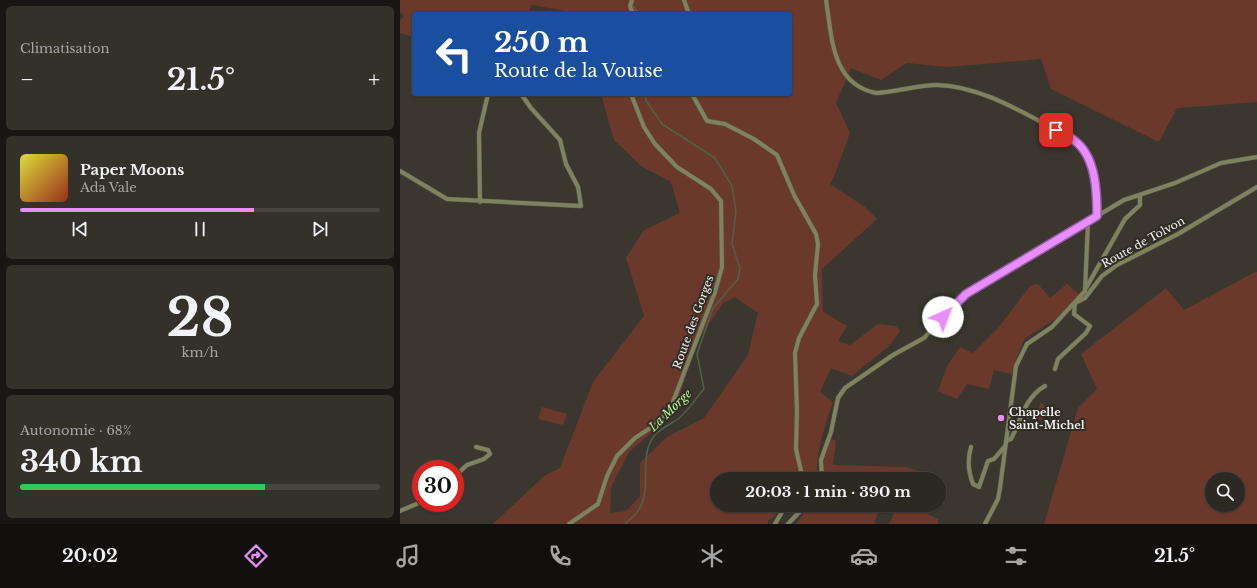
<!DOCTYPE html>
<html lang="fr">
<meta charset="utf-8">
<style>
body{margin:0;font-family:"Libre Baskerville",serif;background:#34312b;color:#f1f3f6;height:100vh;display:flex;flex-direction:column;font-size:15px;white-space:nowrap}
*{box-sizing:border-box;margin:0}
p{font-size:13px;color:#a6a6a6}
.icon{flex:none;width:22px;height:22px;fill:none;stroke:currentColor;stroke-width:2;stroke-linecap:round;stroke-linejoin:round}
.map{position:relative;flex:1;overflow:hidden}
.side{display:flex;flex-direction:column;gap:6px;padding:6px;background:#181713;width:400px}
.side>*{flex:none}
.top-card{position:absolute;left:12px;top:12px;width:380px;height:84px;border-radius:4px;box-shadow:0 1px 3px #0004,0 0 0 1px #484541;background:#1a4fa0;color:#fff;overflow:hidden}
.tools{position:absolute;left:805px;top:472px;display:grid;gap:8px}
.tools a{display:grid;place-items:center;width:40px;height:40px;border-radius:50%;background:#2c2923;box-shadow:0 1px 3px #0004,0 0 0 1px #484541;font-size:20px}
.speed{position:absolute;left:12px;top:460px;display:flex;gap:8px;font-size:20px;font-weight:700;text-align:center}
.speed>*{display:grid;place-content:center;width:52px;height:52px;border-radius:50%;background:#2c2923;box-shadow:0 1px 3px #0004,0 0 0 1px #484541;line-height:1}
.speed .limit{border:6px solid #d22;background:#fff;color:#111}
.pin{position:absolute;display:grid;place-items:center;width:34px;height:34px;color:#fff;margin:-17px;border-radius:8px;box-shadow:0 2px 6px #0006}
.me{position:absolute;width:44px;margin:-22px;rotate:43deg;stroke-linejoin:round;filter:drop-shadow(0 0 3px #0008)}
.turn{display:flex;align-items:center;gap:14px;height:84px;padding:0 16px;font-size:18px}
.turn .icon{width:52px;height:52px;stroke-width:2.5}
.turn b{display:block;font-size:28px;line-height:34px}
.big{font-size:30px;font-weight:700;line-height:1.1}
.side .widget{flex:1;display:flex;flex-direction:column;justify-content:center;gap:6px;min-width:0;padding:0 14px;border-radius:6px;background:#34312b}
.side .dial{align-items:center;gap:0}
.dial b{font-size:52px;line-height:1}
.song{display:flex;align-items:center;gap:12px}
.cover{width:48px;height:48px;border-radius:6px;background:linear-gradient(135deg,hsl(60 70% 55%),hsl(10 70% 35%))}
.played{height:4px;border-radius:2px;background:linear-gradient(90deg,#e98dfe 65%,#484541 65%)}
.keys{display:flex;justify-content:space-around;direction:ltr}
.heat{display:flex;justify-content:space-between;align-items:center;font-size:22px;direction:ltr}
.charge{height:6px;border-radius:3px;background:linear-gradient(90deg,#34c759 68%,#484541 0)}
.trip{position:absolute;left:310px;top:472px;width:236px;height:40px;border-radius:20px;background:#2c2923;box-shadow:0 1px 3px #0004,0 0 0 1px #484541;font-weight:700;line-height:40px;text-align:center}
.tabs{display:flex;height:64px;justify-content:space-around;align-items:center;background:#12100e;color:#a6a6a6}
.tabs .icon{width:28px;height:28px}
.tabs .current{color:#e98dfe}
.tabs b{font-size:18px;color:#f1f3f6}
main{display:flex;flex:1;min-height:0}
.map>svg:first-child{display:block}
.green{fill:#6b392c;fill-rule:evenodd}
.lines{fill:none;stroke-linecap:round;stroke-linejoin:round}
.stream{stroke:#506147;stroke-width:1.5}
.minor-casing{stroke:#59554d;stroke-width:5}
.minor{stroke:#7f825e;stroke-width:4}
.route-casing{stroke:#975ca5;stroke-width:10}
.route{stroke:#e98dfe;stroke-width:7}
.poi-dot{fill:#e98dfe;stroke:#312d25;stroke-width:1.5}
.labels{text-anchor:middle;dominant-baseline:central;stroke-width:4;stroke-linejoin:round;paint-order:stroke}
.street-label{font-size:11px;fill:#f5f3ed;stroke:#312d25}
.poi-label{font-size:11px;font-weight:bold;fill:#f5f3ed;stroke:#312d25;text-anchor:start}
.water-label{font-size:12px;font-style:italic;fill:#b1f492;stroke:#312d25}
</style>
<main>
<section class="side">
<div class="widget"><p>Climatisation</p>
<div class="heat"><a>−</a><b class="big">21.5°</b><a>+</a></div>
</div>
<div class="widget">
<div class="song"><i class="cover"></i><div><b>Paper Moons</b><p>Ada Vale</p></div></div>
<div class="played"></div>
<div class="keys"><svg class="icon" aria-label="previous" viewBox="0 0 24 24"><path d="M18 5L8 12l10 7zM5 5v14"/></svg><svg class="icon" aria-label="pause" viewBox="0 0 24 24"><path d="M8 5v14M16 5v14"/></svg><svg class="icon" aria-label="next" viewBox="0 0 24 24"><path d="M6 5l10 7-10 7zM19 5v14"/></svg></div>
</div>
<div class="widget dial"><b>28</b><p>km/h</p></div>
<div class="widget"><p>Autonomie · 68%</p><b class="big">340 km</b><div class="charge"></div></div>
</section>
<div class="map">
<svg width="857" height="524" viewBox="0 0 857 524">
<rect width="100%" height="100%" fill="#3b372f"/>
<!-- green -->
<path class="green" d="M 0,0 L 857,0 L 857,102 L 777,108 L 759,142 L 651,89 L 641,59 L 548,67 L 507,63 L 481,80 L 451,68 L 436,103 L 450,133 L 435,174 L 430,184 L 465,207 L 477,219 L 422,269 L 423,312 L 447,326 L 438,341 L 450,345 L 478,324 L 496,326 L 500,331 L 489,346 L 452,376 L 431,368 L 420,392 L 433,402 C 425,427 415,452 417,479 L 317,479 L 317,505 L 386,505 L 368,521 L 368,524 L 93,524 L 144,476 L 160,468 L 193,382 L 244,316 L 226,258 L 244,230 L 280,213 L 271,182 L 241,166 L 214,140 L 201,94 L 390,94 L 390,14 L 172,14 L 171,12 L 132,5 L 127,14 L 14,14 L 14,37 L 0,33 L 0,21 L 4,16 L 0,12 ZM 335,297 L 358,313 L 348,355 L 304,418 L 267,437 L 240,463 L 240,496 L 226,511 L 210,513 L 211,487 L 229,452 L 252,432 L 278,399 L 298,340 L 323,303 Z
M 857,271 L 857,524 L 644,524 L 678,408 L 697,389 L 681,354 L 766,288 L 784,310 ZM 812,479 L 838,479 L 838,505 L 812,505 Z
M 638,284 L 650,298 L 667,284 L 686,300 L 625,338 L 617,357 L 612,374 L 594,370 L 589,389 L 567,384 L 557,399 L 538,391 L 547,366 L 560,347 L 573,353 L 598,328 L 630,286 Z
M 640,403 L 648,407 L 643,420 L 637,419 Z
M 142,407 L 167,414 L 163,425 L 138,419 Z
M 431,439 L 436,441 L 433,465 L 507,467 L 539,479 L 423,479 L 424,460 Z
M 410,505 L 480,505 L 474,524 L 396,524 Z
M 498,505 L 529,505 L 526,513 L 538,519 L 538,524 L 489,524 Z"/>
<g class="lines">
<!-- stream -->
<path class="stream" d="M 232,5 L 240,14
M 225,524 C 229,520 234,516 238,511 C 251,492 242,468 248,448 C 254,430 265,428 278,419 C 288,411 296,398 304,389 L 297,354 L 313,308 L 338,279 L 340,268 L 332,244 L 336,211 L 332,186 L 315,158 L 262,124 L 247,102 L 244,94"/>
<defs>
<path id="minor" d="M 232,0 L 230,6 L 233,14
M 284,0 L 289,14
M 426,0 C 432,36 431,84 476,93 C 497,92 517,85 537,85 C 583,86 628,116 668,136 C 694,152 696,187 697,216
M 292,94 L 307,121 L 325,124 L 354,139 L 377,155 L 394,195 L 416,234 L 418,244 L 415,275 L 417,304 L 399,338 L 395,353 L 397,411 L 396,449 L 401,471 L 400,479
M 0,171 L 47,199 L 181,206 L 178,187 L 166,164 L 160,140 L 131,108 L 121,94
M 80,202 L 79,133 L 88,94
M 686,288 L 725,219 L 740,205 L 740,196
M 675,303 L 685,298 L 702,276 L 717,265 L 778,234 L 857,187
M 655,369 L 658,359 L 686,333 L 690,326 L 674,314 L 675,303
M 606,441 L 611,439 C 621,420 625,397 645,386
M 571,447 C 567,460 568,471 573,484 L 579,487 L 588,461 L 594,459 L 605,446
M 55,476 L 67,465 L 84,459 L 90,454 L 88,450 L 76,447
M 422,479 L 421,460 L 431,432 L 438,398 L 445,388 L 493,355 L 524,338 L 553,306 L 566,294 L 724,200 L 775,183 L 821,163 L 857,157
M 0,511 L 21,502
M 169,524 L 198,504 L 207,476 L 217,456 L 235,438 L 261,421 L 271,407 L 315,292 L 322,267 L 321,201 L 311,189 L 277,167 L 255,144 L 244,127 L 231,94
M 375,524 L 386,505
M 388,524 L 406,505
M 585,524 L 598,499 L 600,488 L 616,366 L 627,344 L 652,327 L 685,291 L 688,222"/>
</defs>
<!-- minor casing -->
<use href="#minor" class="minor-casing"/>
<!-- minor -->
<use href="#minor" class="minor"/>
</g>
<g class="lines">
<defs>
<path id="route" d="M 543,317 L 566,294 L 697,216 C 697,192 696,157 675,141 C 670,136 663,133 656,130"/>
</defs>
<!-- route casing -->
<use href="#route" class="route-casing"/>
<!-- route -->
<use href="#route" class="route"/>
</g>
<!-- markers -->
<circle class="poi-dot" cx="601" cy="418" r="4"/>
<g class="labels">
<!-- street labels -->
<g class="street-label">
<text transform="translate(743 242) rotate(-29)">Route de Tolvon</text>
<text transform="translate(293 322) rotate(-70)">Route des Gorges</text>
</g>
<!-- poi labels -->
<g class="poi-label">
<text x="609" y="412">Chapelle<tspan x="609" dy="13">Saint-Michel</tspan></text>
</g>
<!-- water labels -->
<g class="water-label">
<text transform="translate(270 410) rotate(-44)">La Morge</text>
</g>
</g>
</svg>
<div class="tools">
<a><svg class="icon" aria-label="search" viewBox="0 0 24 24"><circle cx="10" cy="10" r="6"/><path d="M15 15l6 6"/></svg></a>
</div>
<div class="speed"><div class="limit">30</div></div>
<div class="pin" style="left:656px;top:130px;background:#d93025"><svg class="icon" aria-label="arrive" viewBox="0 0 24 24"><path d="M6 21V4h12l-3 4 3 4H6"/></svg></div>
<svg class="me" style="left:543px;top:317px" viewBox="-20 -20 40 40"><circle r="19" fill="#fff"/><path d="M0-13L10 11 0 6-10 11z" fill="#e98dfe"/></svg>
<div class="trip">20:03 · 1 min · 390 m</div>
<div class="top-card">
<div class="turn"><svg class="icon" aria-label="left" viewBox="0 0 24 24"><path d="M17 20v-9H6M10 6l-5 5 5 5"/></svg><div><b>250 m</b>Route de la Vouise</div></div>
</div>
</div>
</main>
<nav class="tabs">
<b>20:02</b>
<svg class="icon current" aria-label="directions" viewBox="0 0 24 24"><path d="M12 3l9 9-9 9-9-9zM9 14v-3h6M13 9l2 2-2 2"/></svg>
<svg class="icon" aria-label="music" viewBox="0 0 24 24"><path d="M9 18V5l10-2v13"/><circle cx="6" cy="18" r="3"/><circle cx="16" cy="16" r="3"/></svg>
<svg class="icon" aria-label="phone" viewBox="0 0 24 24"><path d="M5 4h4l2 5-3 2q2 4 5 5l2-3 5 2v4C11 20 4 13 5 4z"/></svg>
<svg class="icon" aria-label="climate" viewBox="0 0 24 24"><path d="M12 3v18M4 7l16 10M4 17L20 7"/></svg>
<svg class="icon" aria-label="car" viewBox="0 0 24 24"><path d="M5 17H2v-5l4-1 3-4h7l3 4 3 1v5h-3M9 17h6M6 11h13"/><circle cx="7" cy="17" r="2"/><circle cx="17" cy="17" r="2"/></svg>
<svg class="icon" aria-label="filters" viewBox="0 0 24 24"><path d="M4 7h16M4 17h16"/><circle cx="9" cy="7" r="2"/><circle cx="15" cy="17" r="2"/></svg>
<b>21.5°</b>
</nav>
